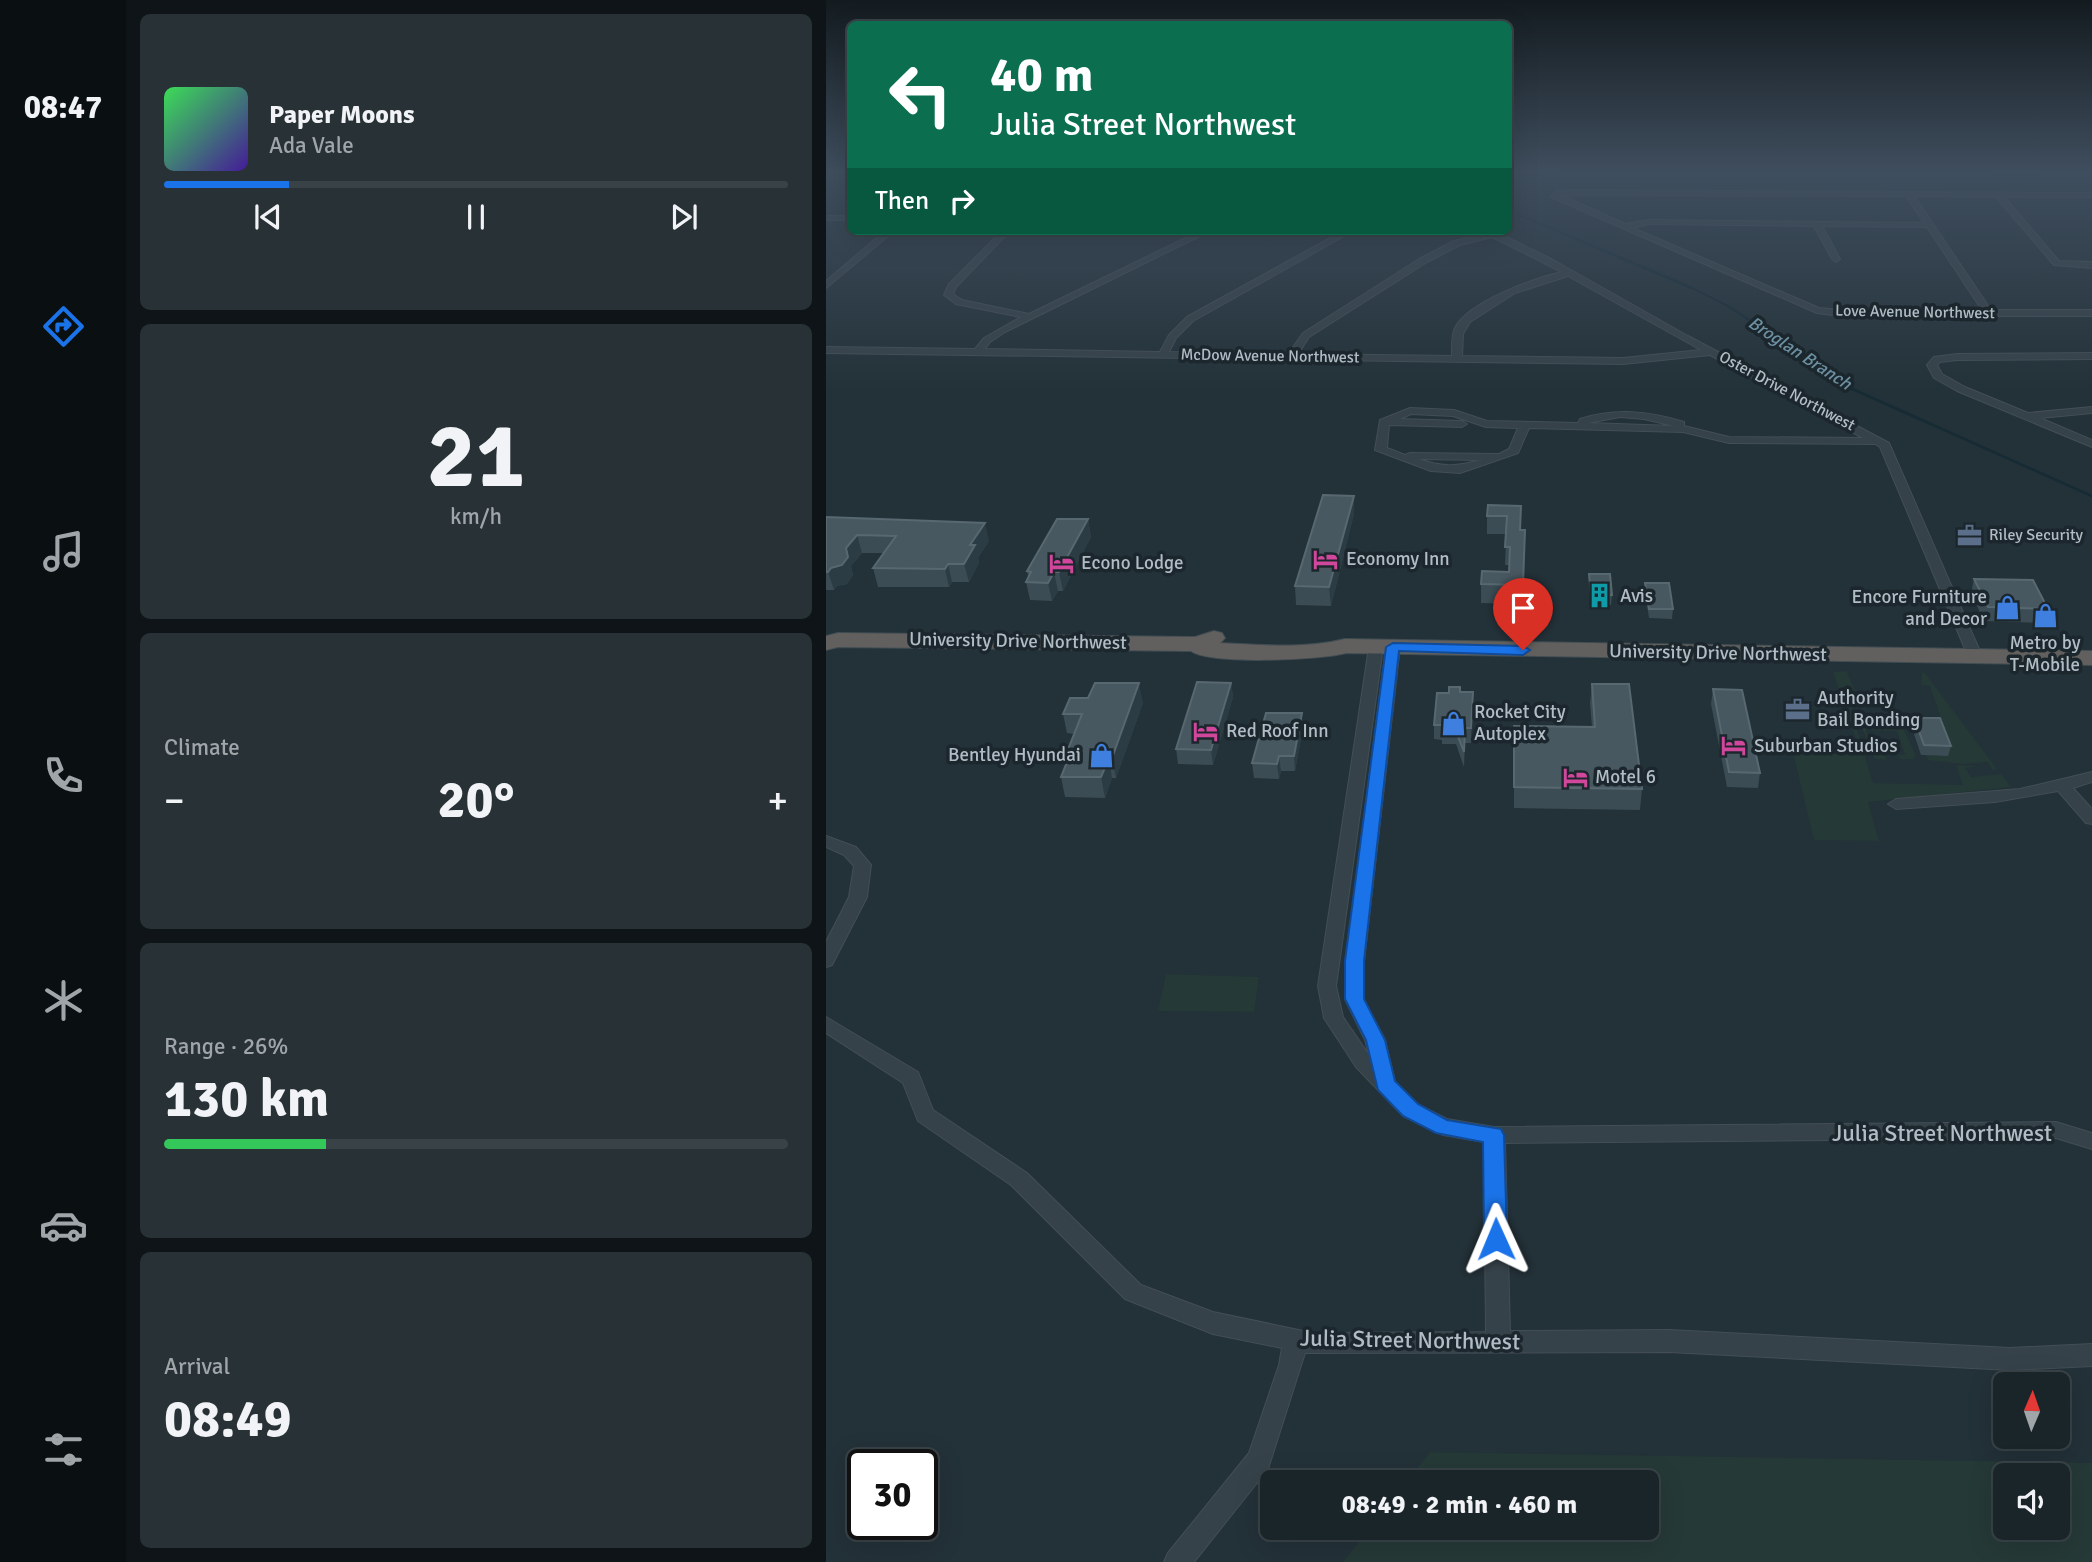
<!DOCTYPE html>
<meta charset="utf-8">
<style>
body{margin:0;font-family:Signika,sans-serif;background:#273136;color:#f1f3f6;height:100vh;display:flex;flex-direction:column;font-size:26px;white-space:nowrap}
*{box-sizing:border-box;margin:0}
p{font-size:23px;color:#9fa5a8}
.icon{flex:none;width:38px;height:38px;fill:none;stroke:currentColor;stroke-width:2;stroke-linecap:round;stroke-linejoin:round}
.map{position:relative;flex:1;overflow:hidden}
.details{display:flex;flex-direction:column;gap:14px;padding:14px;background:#0e1417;width:700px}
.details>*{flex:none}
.guide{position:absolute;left:21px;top:21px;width:665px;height:214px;border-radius:10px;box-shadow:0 7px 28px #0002,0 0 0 2px #384247;background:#0b6e4f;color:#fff;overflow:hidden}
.needle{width:46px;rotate:2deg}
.tools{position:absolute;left:1167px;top:1372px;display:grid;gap:14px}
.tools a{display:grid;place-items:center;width:77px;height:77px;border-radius:10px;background:#1a252a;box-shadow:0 7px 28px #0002,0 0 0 2px #384247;font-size:35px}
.speed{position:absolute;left:21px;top:1449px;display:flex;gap:14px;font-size:35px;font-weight:700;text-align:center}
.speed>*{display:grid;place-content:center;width:91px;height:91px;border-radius:50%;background:#1a252a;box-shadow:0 7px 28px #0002,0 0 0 2px #384247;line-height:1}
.speed .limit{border:4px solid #111;border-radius:10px;background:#fff;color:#111}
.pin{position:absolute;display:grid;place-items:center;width:60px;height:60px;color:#fff;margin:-72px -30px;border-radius:50% 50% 50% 0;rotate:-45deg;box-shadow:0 0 7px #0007}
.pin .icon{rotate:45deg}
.me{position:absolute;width:77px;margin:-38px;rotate:359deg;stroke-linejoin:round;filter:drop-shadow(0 0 5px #0008)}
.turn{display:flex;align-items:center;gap:24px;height:147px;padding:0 28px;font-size:32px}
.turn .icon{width:91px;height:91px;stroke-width:2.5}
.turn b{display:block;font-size:49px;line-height:60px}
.then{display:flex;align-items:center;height:66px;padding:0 28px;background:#0003;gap:14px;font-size:26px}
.big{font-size:52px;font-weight:700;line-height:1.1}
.details .tile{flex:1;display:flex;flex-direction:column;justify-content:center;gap:10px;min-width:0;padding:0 24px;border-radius:10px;background:#273136}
.details .dial{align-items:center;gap:0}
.dial b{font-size:91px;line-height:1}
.song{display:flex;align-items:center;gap:21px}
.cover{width:84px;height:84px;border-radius:10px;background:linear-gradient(135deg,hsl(130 70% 55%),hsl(260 70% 35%))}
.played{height:7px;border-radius:4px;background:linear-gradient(90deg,#1a73e8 20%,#384247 20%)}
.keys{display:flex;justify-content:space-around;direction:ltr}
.heat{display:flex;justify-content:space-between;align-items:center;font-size:38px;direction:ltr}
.charge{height:10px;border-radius:5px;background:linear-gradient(90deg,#34c759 26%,#384247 0)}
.trip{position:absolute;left:434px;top:1470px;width:399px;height:70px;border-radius:10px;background:#1a252a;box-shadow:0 7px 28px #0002,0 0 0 2px #384247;font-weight:700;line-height:70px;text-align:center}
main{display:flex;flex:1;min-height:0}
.dock{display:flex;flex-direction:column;width:126px;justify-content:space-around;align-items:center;background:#0a0f11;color:#9fa5a8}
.dock .icon{width:49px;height:49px}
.dock .active{color:#1a73e8}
.dock b{font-size:32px;color:#f1f3f6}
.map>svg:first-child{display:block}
.green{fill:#253937;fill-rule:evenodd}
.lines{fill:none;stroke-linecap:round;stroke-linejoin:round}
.stream{stroke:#172b35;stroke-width:2.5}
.minor-casing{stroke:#434e55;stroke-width:2}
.trunk-casing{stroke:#414d53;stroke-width:2}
.minor{fill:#364249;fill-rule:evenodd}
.trunk{fill:#61605e;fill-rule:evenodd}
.wall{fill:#3b4c54}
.shaded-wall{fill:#2c3c44}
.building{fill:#485861;stroke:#586870;stroke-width:2}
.route{fill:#1a73e8;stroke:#114b97;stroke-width:2}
.labels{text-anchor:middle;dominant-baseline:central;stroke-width:7;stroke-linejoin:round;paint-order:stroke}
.far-street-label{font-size:16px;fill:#b1bdc5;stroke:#1c272d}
.far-poi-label{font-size:16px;fill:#b1bdc5;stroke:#1c272d;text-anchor:start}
.far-water-label{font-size:18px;font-style:italic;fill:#6c90a2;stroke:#1c272d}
.poi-label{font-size:19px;fill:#b1bdc5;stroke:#1c272d;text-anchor:start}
.street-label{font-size:19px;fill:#b1bdc5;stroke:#1c272d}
.near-street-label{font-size:23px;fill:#b1bdc5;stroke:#1c272d}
</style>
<main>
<nav class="dock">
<b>08:47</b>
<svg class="icon active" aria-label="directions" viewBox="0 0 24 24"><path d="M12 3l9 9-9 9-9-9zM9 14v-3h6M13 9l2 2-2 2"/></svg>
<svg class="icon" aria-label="music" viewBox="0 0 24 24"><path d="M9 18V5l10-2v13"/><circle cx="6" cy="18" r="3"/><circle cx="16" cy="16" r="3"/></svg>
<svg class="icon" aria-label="phone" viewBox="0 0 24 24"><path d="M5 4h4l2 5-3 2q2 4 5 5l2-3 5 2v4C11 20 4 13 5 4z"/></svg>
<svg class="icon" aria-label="climate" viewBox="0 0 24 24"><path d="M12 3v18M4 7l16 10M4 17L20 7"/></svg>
<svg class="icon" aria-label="car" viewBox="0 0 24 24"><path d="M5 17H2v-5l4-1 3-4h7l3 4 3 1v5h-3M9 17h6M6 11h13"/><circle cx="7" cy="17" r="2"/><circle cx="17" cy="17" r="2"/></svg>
<svg class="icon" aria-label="filters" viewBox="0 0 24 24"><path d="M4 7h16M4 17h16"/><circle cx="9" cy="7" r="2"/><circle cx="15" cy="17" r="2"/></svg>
</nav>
<section class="details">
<div class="tile">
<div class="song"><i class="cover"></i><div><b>Paper Moons</b><p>Ada Vale</p></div></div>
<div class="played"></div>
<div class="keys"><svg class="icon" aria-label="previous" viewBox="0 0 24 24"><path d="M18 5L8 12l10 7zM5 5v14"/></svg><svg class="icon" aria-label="pause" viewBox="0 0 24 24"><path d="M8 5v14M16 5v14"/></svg><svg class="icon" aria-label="next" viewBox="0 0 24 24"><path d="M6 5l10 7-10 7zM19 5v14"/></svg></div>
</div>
<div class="tile dial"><b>21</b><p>km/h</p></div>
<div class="tile"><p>Climate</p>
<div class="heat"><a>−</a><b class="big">20°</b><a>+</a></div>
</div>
<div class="tile"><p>Range · 26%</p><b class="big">130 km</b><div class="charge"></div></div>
<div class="tile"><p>Arrival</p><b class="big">08:49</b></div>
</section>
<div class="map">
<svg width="1266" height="1562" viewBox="0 0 1266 1562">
<rect width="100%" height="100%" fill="#233138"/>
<!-- green -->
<path class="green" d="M 683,172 L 1165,172 L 1175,183 L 683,175 Z
M 1018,671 L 1021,672 L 1031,695 L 1025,710 L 1047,783 L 1137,785 L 1130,765 L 1152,766 L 1139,768 L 1145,777 L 1175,774 L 1185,787 L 1042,802 L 1053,841 L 988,840 L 967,753 L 1035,754 L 1007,672 Z
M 1096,672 L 1099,673 L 1171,769 L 1167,770 L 1161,762 L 1137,764 L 1102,760 L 1100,755 L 1114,756 L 1113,727 L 1118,727 L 1104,686 L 1095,685 Z
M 1068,725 L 1076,725 L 1090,756 L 1087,759 L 1074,759 L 1072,755 L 1079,755 L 1071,731 L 1040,730 L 1047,754 L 1059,755 L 1061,760 L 1049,759 L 1036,728 L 1060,728 Z
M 340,974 L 433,977 L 428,1012 L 332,1011 Z
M 604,1452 L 1266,1463 L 1266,1562 L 517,1562 L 544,1528 L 821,1528 L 821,1482 L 580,1482 ZM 1232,1475 L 1232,1528 L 1180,1528 L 1180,1475 Z"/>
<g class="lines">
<!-- stream -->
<path class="stream" d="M 682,210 L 866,288 L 900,305 L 986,360 L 1022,387 L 1266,496"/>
<defs>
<path id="minor" d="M 1209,172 L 1266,172 L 1266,174 L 1213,174 Z
M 746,190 L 1266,193 L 1266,197 L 1178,197 L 1233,261 L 1266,262 L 1266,268 L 1228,265 L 1170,197 L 1088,196 L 1165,310 L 1266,310 L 1266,316 L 1014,316 L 991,313 L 725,197 L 730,191 ZM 735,195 L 1080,196 L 1098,223 L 823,220 L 799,224 ZM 823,224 L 988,226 L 1006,259 L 1010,262 L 1014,259 L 996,226 L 1101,227 L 1156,310 L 1014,310 L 993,308 L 807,228 Z
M 0,216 L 24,216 L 24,220 L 0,220 Z
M 59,231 L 68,231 L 0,288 L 0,281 Z
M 176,231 L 184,231 L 130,287 L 127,294 L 136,300 L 203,314 L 374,231 L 384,231 L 179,332 L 164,342 L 159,349 L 334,352 L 343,335 L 361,317 L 517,231 L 527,231 L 367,321 L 350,338 L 343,352 L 463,353 L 477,333 L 595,258 L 628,241 L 659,234 L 656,231 L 670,232 L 727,260 L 862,336 L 1063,443 L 1156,656 L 1149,660 L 1142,656 L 1054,447 L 1049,444 L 903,443 L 857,432 L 703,428 L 692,453 L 634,473 L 605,471 L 549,450 L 554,420 L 584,408 L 628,410 L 661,421 L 752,423 L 754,419 C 790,408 822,411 858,422 L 858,426 L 903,437 L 1037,438 L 884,355 L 797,364 L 0,353 L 0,347 L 149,349 L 158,338 L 195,317 L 130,304 L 118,295 L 123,284 ZM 666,237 L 736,272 C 709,278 642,302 629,328 C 625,337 626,347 626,356 L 472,354 L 483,337 L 601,262 L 634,245 ZM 742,276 L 875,350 L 797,358 L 636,356 L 637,334 L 644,322 L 689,293 ZM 585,414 L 627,416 L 660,427 L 692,428 L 683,449 L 673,454 L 584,453 L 579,455 L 561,448 L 563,425 L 636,427 L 641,424 L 636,421 L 574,419 ZM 794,417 L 818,419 L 848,426 L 762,423 ZM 593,459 L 654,460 C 631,467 615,467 593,459 Z
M 1266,353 L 1266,359 L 1131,360 L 1114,362 L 1111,365 L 1116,374 L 1139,387 L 1202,413 L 1266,407 L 1266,413 L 1214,418 L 1266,440 L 1266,447 L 1131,391 L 1108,378 L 1101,365 L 1108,357 L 1131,354 Z
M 550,643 L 557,647 L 510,986 L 517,1017 L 543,1055 L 539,1040 L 519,999 L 520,961 L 560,647 L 567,643 L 574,647 L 538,961 L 537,999 L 559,1040 L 569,1082 L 591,1104 L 621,1119 L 668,1127 L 1230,1122 L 1266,1133 L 1266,1149 L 1230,1138 L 679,1143 L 684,1331 L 843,1330 L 1184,1348 L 1266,1344 L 1266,1366 L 1184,1370 L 843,1352 L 479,1353 L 442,1469 L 368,1562 L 338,1562 L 342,1553 L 423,1453 L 453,1365 L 456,1348 L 387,1334 L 299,1299 L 185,1185 L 92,1121 L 77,1083 L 0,1033 L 0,1017 L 92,1072 L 107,1110 L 201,1173 L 315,1285 L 387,1312 L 487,1333 L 660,1332 L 658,1142 L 617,1135 L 577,1116 L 530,1067 L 498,1018 L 492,986 L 543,647 Z
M 1266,772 L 1266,782 L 1247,788 L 1266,809 L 1266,824 L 1260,823 L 1232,791 L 1169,802 L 1070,809 L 1062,804 L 1070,799 L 1194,789 Z
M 0,836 L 30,847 L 45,865 L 41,897 L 6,965 L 0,967 L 0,942 L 23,897 L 28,866 L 18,855 L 0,847 Z"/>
<path id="trunk" d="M 388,631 L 396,633 L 399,638 L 394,643 C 436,645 478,649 519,639 L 1266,651 L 1266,665 L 520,653 C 496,660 384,665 365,651 L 12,647 L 0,650 L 0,636 L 12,633 L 369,637 Z"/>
</defs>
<!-- minor casing -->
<use href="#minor" class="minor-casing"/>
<!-- trunk casing -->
<use href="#trunk" class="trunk-casing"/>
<!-- minor -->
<use href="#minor" class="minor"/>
<!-- trunk -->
<use href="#trunk" class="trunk"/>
</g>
<!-- wall -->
<path class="wall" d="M 528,496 L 528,514 L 505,606 L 470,605 L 469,586 Z
M 695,506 L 694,530 L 699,530 L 696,604 L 655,603 L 655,584 L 683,572 L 683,565 L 679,565 L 680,534 L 661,534 L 661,516 Z
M 0,517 L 163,541 L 152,558 L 153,563 L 143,582 L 126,582 L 123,587 L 52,587 L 47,568 L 57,553 L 36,553 L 25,566 L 27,575 L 21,584 L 11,586 L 8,590 L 0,590 Z
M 262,519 L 265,537 L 237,591 L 232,591 L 226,601 L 204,600 L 200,582 L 202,577 L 201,571 Z
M 763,574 L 786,595 L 785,605 L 764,604 L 763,583 Z
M 1148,579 L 1222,609 L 1218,623 L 1158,621 L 1145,593 Z
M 819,583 L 847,609 L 846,619 L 823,618 L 819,592 Z
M 405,683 L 407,697 L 387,765 L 352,764 L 350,749 Z
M 766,684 L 816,789 L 814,810 L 688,808 L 688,726 L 766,727 L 764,703 Z
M 887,689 L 934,773 L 932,788 L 901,787 L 885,704 Z
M 634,692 L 647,692 L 645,743 L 639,743 L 638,767 L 630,744 L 616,744 L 616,740 L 608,739 L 608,725 Z
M 317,703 L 290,778 L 286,778 L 279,798 L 239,797 L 235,777 L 240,763 L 239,757 L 248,734 L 241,733 L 237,714 Z
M 1088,718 L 1125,746 L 1122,756 L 1095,755 L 1086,728 Z
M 477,728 L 469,771 L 455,771 L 453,779 L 428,778 L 426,763 Z"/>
<!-- shaded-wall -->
<path class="shaded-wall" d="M 528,496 L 528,514 L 505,606 L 503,587 Z
M 262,519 L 265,537 L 237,591 L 233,572 Z
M 159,523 L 163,541 L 152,558 L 153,563 L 143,582 L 138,564 L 144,545 Z
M 31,535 L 36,553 L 25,566 L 27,575 L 21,584 L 11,586 L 8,590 L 2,572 Z
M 122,564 L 126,582 L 123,587 L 119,569 Z
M 228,572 L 232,591 L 226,601 L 222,583 Z
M 313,683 L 317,703 L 290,778 L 286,758 Z
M 405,683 L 407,697 L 387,765 L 385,750 Z
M 476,713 L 477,728 L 469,771 L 468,756 Z
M 453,756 L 455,771 L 453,779 L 451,764 Z
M 283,758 L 286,778 L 279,798 L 275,777 Z"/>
<!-- building -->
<path class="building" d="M 497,495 L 528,496 L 503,587 L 469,586 Z
M 662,505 L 695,506 L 694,530 L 699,530 L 697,585 L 655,584 L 656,571 L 683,572 L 684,547 L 679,547 L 681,516 L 661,516 Z
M 0,517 L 159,523 L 144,545 L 149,545 L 138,564 L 122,564 L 119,569 L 47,568 L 70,536 L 31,535 L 20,548 L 22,557 L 16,565 L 5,568 L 2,572 L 0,572 Z
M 231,519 L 262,519 L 233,572 L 228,572 L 222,583 L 200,582 L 205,572 L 201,571 Z
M 763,574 L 784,574 L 786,595 L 765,595 Z
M 1148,579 L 1207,580 L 1222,609 L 1162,607 Z
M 819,583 L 843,583 L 847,609 L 823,609 Z
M 371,682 L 405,683 L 385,750 L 350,749 Z
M 269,683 L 313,683 L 286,758 L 283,758 L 275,777 L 235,777 L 243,757 L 239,757 L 256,714 L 237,714 L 244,698 L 262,698 Z
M 766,684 L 803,684 L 816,789 L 688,787 L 688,726 L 769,727 Z
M 623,687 L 634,687 L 634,692 L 647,692 L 645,728 L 639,728 L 638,752 L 629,729 L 616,729 L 617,725 L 608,725 L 611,693 L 623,693 Z
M 887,689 L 916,690 L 934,773 L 903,772 Z
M 440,713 L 476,713 L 468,756 L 453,756 L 451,764 L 426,763 Z
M 1088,718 L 1114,718 L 1125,746 L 1098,745 Z"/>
<!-- sky -->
<linearGradient id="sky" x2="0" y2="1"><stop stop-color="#131b1f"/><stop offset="0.44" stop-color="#3f4e5e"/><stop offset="1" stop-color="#3f4e5e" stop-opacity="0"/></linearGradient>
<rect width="1266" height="391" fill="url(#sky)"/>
<!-- route -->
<path class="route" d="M 567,643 L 697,646 L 704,650 L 697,655 L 573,651 L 538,961 L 538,999 L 559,1040 L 569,1081 L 592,1104 L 621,1120 L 675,1129 L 678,1135 L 681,1239 L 677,1246 L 670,1248 L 662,1246 L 658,1239 L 657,1142 L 610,1133 L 577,1116 L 552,1090 L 540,1040 L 519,999 L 519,961 L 560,647 Z"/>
<!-- icons -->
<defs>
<symbol id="office-bare" viewBox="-9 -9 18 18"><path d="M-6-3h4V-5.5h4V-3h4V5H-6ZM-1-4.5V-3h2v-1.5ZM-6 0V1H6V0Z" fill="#5c6f8a" stroke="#1c272d" stroke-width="2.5" paint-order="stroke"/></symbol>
<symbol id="hotel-bare" viewBox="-9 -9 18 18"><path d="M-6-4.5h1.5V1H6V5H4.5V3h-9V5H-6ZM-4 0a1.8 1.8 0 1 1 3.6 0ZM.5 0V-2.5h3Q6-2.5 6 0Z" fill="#d1479c" stroke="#1c272d" stroke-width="2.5" paint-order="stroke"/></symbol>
<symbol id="building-bare" viewBox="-9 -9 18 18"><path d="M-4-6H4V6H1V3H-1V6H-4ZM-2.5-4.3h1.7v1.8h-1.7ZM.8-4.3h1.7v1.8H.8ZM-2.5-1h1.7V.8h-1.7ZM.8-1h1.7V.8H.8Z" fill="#0f9aa8" stroke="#1c272d" stroke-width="2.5" paint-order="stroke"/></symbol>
<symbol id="shop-bare" viewBox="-9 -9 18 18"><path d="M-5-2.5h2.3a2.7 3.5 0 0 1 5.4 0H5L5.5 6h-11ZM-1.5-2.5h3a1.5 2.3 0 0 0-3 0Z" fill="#3f7fe0" stroke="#1c272d" stroke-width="2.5" paint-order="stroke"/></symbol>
</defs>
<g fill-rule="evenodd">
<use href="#office-bare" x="1126" y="518" width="35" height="35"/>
<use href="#hotel-bare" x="482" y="542" width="35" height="35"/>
<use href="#hotel-bare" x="218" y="546" width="35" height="35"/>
<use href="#building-bare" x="756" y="578" width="35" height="35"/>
<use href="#shop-bare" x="1164" y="590" width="35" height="35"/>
<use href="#shop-bare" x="1202" y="598" width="35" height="35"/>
<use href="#office-bare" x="954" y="692" width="35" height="35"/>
<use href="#shop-bare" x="610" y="706" width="35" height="35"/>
<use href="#hotel-bare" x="362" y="714" width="35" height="35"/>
<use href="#hotel-bare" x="890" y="728" width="35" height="35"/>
<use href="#shop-bare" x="258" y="738" width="35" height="35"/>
<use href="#hotel-bare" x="732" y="760" width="35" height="35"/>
</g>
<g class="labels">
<!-- far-street labels -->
<g class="far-street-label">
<text transform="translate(1089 312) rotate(1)">Love Avenue Northwest</text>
<text transform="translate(444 356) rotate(1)">McDow Avenue Northwest</text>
<text transform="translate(961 391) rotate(28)">Oster Drive Northwest</text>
</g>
<!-- far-poi labels -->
<g class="far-poi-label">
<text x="1163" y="535">Riley Security</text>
</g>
<!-- far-water labels -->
<g class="far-water-label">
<text transform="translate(974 353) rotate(33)">Broglan Branch</text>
</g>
<!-- poi labels -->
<g class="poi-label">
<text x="520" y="559">Economy Inn</text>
<text x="255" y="563">Econo Lodge</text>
<text x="794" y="596">Avis</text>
<text x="1161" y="597" text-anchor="end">Encore Furniture<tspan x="1161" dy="22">and Decor</tspan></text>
<text x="1219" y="643" text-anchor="middle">Metro by<tspan x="1219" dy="22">T-Mobile</tspan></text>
<text x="991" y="698">Authority<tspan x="991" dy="22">Bail Bonding</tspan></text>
<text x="648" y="712">Rocket City<tspan x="648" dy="22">Autoplex</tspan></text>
<text x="400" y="731">Red Roof Inn</text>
<text x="928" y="746">Suburban Studios</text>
<text x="255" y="755" text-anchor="end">Bentley Hyundai</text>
<text x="769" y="777">Motel 6</text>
</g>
<!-- street labels -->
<g class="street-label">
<text transform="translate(192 641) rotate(1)">University Drive Northwest</text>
<text transform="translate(892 653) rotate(1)">University Drive Northwest</text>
</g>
<!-- near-street labels -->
<g class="near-street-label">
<text x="1116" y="1133">Julia Street Northwest</text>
<text transform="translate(584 1340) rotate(1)">Julia Street Northwest</text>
</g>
</g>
</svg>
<div class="tools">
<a><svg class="needle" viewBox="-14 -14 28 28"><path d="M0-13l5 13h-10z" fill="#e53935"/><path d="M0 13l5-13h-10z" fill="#9fa5a8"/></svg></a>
<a><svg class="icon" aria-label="sound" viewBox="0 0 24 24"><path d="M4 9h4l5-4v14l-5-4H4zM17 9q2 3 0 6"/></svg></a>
</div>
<div class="speed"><div class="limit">30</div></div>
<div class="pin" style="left:697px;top:650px;background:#d93025"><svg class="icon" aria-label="arrive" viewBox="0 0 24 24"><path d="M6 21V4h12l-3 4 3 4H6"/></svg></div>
<svg class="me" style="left:670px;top:1239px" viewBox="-20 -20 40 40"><path d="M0-17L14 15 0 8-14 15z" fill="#1a73e8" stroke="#fff" stroke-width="4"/></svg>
<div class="trip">08:49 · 2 min · 460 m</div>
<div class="guide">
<div class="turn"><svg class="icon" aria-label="left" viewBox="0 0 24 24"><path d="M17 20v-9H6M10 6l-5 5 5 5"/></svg><div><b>40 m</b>Julia Street Northwest</div></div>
<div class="then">Then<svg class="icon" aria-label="right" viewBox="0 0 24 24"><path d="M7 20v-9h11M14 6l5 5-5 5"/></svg></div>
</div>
</div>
</main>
